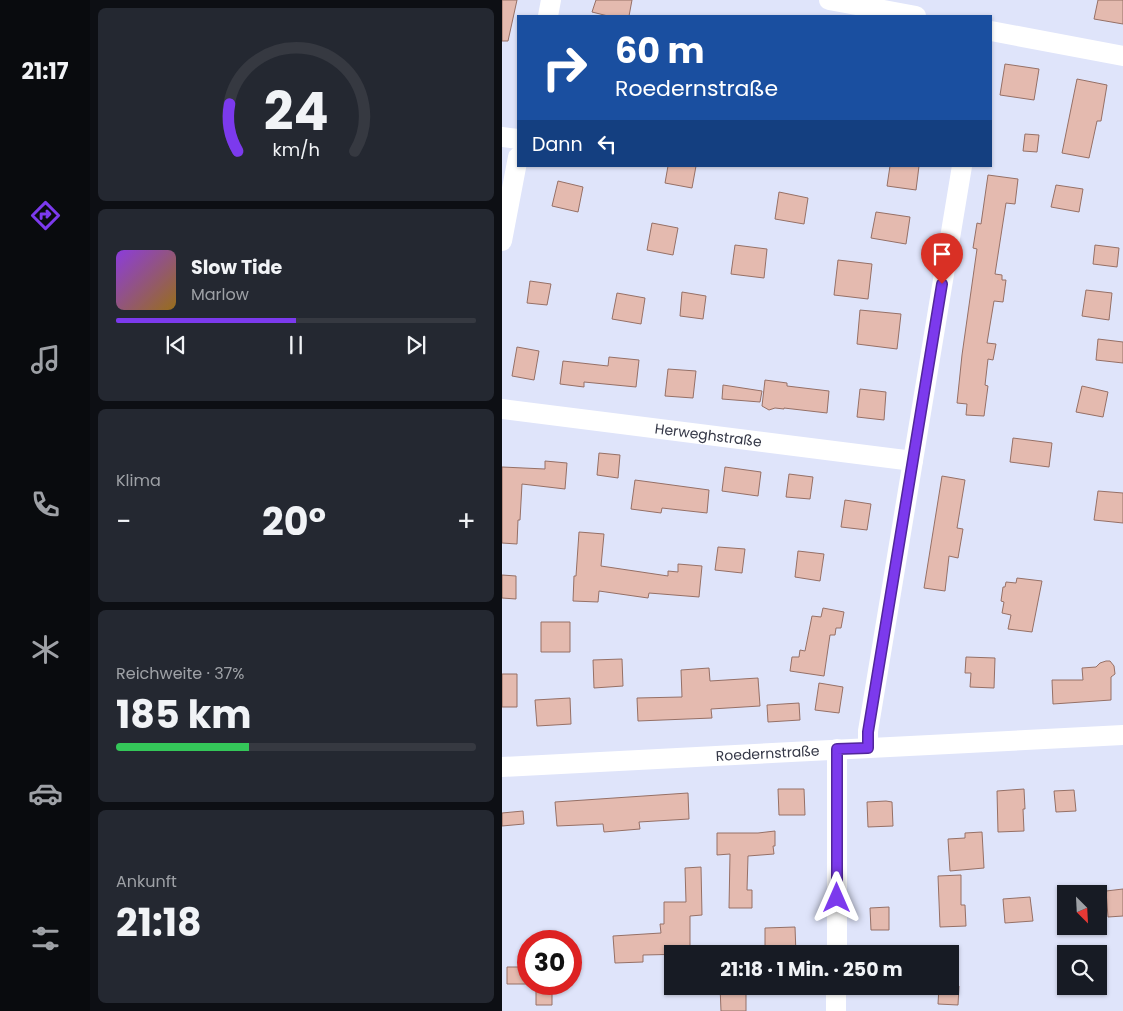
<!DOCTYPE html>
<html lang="de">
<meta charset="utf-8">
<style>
body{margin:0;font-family:Poppins,sans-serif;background:#242831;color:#f1f3f6;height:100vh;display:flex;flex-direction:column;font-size:19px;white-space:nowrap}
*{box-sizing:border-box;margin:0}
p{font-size:16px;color:#9ea1a6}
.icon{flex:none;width:28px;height:28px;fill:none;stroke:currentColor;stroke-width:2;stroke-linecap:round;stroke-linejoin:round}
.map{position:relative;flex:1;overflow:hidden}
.side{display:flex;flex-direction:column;gap:8px;padding:8px;background:#0d0f14;width:412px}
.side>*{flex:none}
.hud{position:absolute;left:15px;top:15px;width:475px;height:152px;border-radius:0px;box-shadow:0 1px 4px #0004;background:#1a4fa0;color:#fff;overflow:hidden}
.needle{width:32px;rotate:156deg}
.buttons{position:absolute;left:555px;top:885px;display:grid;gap:10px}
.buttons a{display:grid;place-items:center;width:50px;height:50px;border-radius:0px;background:#171b24;box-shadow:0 1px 4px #0004;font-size:25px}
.speed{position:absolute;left:15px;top:930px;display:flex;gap:10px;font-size:25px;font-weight:700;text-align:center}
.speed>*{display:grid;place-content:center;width:65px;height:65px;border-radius:50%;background:#171b24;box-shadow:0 1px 4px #0004;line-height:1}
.speed .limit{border:8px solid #d22;background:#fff;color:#111}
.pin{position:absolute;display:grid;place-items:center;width:42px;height:42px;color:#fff;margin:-51px -21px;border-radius:50% 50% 50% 0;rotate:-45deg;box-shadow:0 0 5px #0007}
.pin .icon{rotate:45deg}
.me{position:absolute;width:55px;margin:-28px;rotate:0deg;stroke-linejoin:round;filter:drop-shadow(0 0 4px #0008)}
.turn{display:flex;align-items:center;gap:18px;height:105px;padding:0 15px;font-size:22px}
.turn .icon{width:65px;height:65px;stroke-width:2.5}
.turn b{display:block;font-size:35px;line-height:42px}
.then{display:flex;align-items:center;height:48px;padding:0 15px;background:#0003;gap:10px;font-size:19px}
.big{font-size:38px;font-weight:700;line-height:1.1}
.side .tile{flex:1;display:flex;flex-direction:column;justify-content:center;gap:8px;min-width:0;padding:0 18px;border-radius:8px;background:#242831}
.side .dial{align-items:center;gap:0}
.dial svg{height:130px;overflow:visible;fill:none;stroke:#363941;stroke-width:7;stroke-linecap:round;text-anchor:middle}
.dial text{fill:#f1f3f6;stroke:none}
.song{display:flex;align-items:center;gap:15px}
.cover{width:60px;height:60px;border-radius:8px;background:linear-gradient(135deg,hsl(270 70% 55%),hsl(40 70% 35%))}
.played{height:5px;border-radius:2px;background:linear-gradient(90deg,#7c3aed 50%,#363941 50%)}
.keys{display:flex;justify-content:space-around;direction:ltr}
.heat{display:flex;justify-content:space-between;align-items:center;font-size:28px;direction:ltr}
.charge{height:8px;border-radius:4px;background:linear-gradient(90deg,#34c759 37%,#363941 0)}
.trip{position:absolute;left:162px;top:945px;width:295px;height:50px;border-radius:0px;background:#171b24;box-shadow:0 1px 4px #0004;font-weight:700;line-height:50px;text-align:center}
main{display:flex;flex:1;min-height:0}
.dock{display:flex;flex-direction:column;width:90px;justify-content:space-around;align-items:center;background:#090b0e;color:#9ea1a6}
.dock .icon{width:35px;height:35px}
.dock .current{color:#7c3aed}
.dock b{font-size:22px;color:#f1f3f6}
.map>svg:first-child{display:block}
.building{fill:#e4baaf;stroke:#967066}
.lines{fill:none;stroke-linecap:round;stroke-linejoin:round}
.street{stroke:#fff;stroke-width:20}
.route-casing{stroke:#51269a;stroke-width:12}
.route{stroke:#7c3aed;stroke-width:9}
.labels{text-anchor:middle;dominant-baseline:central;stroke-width:4;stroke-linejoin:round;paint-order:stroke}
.street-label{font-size:14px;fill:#353847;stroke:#fff}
</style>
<main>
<nav class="dock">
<b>21:17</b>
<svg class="icon current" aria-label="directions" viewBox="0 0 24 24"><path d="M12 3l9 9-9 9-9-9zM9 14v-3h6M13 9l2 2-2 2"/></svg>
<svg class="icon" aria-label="music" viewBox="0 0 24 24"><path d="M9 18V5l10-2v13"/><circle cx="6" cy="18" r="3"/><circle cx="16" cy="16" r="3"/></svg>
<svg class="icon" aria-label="phone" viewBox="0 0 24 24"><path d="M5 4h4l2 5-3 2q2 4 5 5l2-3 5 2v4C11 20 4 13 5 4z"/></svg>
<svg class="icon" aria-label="climate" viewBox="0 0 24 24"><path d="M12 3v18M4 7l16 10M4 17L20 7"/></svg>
<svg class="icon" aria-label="car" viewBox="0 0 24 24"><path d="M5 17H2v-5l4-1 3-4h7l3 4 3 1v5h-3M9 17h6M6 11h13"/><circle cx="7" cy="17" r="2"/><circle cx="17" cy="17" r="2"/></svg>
<svg class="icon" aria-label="filters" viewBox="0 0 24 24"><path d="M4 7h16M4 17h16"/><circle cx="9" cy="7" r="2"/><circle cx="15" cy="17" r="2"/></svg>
</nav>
<section class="side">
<div class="tile dial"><svg viewBox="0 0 100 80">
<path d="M14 69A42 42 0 1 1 86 69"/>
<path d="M14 69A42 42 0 0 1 9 40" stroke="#7c3aed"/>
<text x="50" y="56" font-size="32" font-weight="700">24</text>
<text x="50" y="72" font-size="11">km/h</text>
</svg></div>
<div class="tile">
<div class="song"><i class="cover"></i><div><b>Slow Tide</b><p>Marlow</p></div></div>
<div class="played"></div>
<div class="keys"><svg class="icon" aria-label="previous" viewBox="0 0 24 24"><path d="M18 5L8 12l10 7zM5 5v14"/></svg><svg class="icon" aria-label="pause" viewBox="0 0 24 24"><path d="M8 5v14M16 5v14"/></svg><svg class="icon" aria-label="next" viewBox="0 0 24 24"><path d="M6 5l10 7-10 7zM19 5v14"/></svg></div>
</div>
<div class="tile"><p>Klima</p>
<div class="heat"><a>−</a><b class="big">20°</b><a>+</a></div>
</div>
<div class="tile"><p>Reichweite · 37%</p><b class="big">185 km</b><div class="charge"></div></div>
<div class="tile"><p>Ankunft</p><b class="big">21:18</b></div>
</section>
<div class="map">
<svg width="621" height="1011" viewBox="0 0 621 1011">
<rect width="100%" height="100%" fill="#dfe4fa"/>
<!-- building -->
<path class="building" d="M 0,0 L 15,0 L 6,41 L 0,41 Z
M 94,0 L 130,0 L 127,16 L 106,16 L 90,12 Z
M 596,0 L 621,0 L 621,24 L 592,19 Z
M 503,64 L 537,69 L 532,100 L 498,95 Z
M 575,79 L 605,85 L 599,121 L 595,121 L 587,158 L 560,153 Z
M 523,134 L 537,135 L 535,152 L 521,151 Z
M 166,166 L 194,166 L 190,188 L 163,183 Z
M 388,166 L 417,166 L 414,190 L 385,186 Z
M 486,175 L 516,179 L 513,204 L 504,203 L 493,274 L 500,275 L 500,280 L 504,280 L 501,302 L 492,301 L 485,343 L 494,344 L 491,360 L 486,359 L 483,385 L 486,386 L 482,416 L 464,415 L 465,404 L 455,403 L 460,355 L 475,249 L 471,248 L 475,223 L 479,224 Z
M 56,181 L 81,187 L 76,212 L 50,206 Z
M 554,185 L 581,189 L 577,212 L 549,207 Z
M 277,192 L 306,198 L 302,224 L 273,219 Z
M 374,212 L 408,217 L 404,244 L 369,238 Z
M 150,223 L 176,228 L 171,255 L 145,250 Z
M 233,245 L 265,249 L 262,278 L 229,274 Z
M 593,245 L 617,248 L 615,267 L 591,264 Z
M 336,260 L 370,264 L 366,299 L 332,295 Z
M 28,281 L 49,284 L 45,305 L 25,303 Z
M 584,290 L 610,293 L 607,320 L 580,316 Z
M 180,292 L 204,296 L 201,319 L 178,316 Z
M 115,293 L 143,298 L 139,324 L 110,319 Z
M 358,310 L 399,314 L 395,349 L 355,344 Z
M 596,339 L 621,342 L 621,363 L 594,360 Z
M 15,347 L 37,351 L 32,380 L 10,376 Z
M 107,357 L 137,360 L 134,387 L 82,382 L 82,387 L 58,384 L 61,361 L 106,366 Z
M 166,369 L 194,371 L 191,398 L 163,396 Z
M 263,380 L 285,383 L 285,386 L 327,391 L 325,413 L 282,408 L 282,409 L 273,408 L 267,410 L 260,406 Z
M 221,385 L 260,391 L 258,402 L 220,399 Z
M 580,386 L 606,392 L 601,417 L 574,412 Z
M 358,389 L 384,392 L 382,420 L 355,417 Z
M 511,438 L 550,443 L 547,467 L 508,462 Z
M 97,453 L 118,455 L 116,478 L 95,475 Z
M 43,461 L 65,463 L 63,489 L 20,484 L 18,520 L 16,520 L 15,544 L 0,543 L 0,467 L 43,469 Z
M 223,467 L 259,472 L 256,496 L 220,491 Z
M 287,474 L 311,477 L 308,499 L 284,497 Z
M 440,476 L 463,480 L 455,528 L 461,529 L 456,558 L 447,556 L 443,591 L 422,588 Z
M 133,480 L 207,490 L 205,513 L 160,508 L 159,513 L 129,509 Z
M 596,491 L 621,493 L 621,523 L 592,520 Z
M 343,500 L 369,504 L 365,530 L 339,527 Z
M 77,532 L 102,534 L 99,566 L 166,576 L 166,571 L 176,572 L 176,564 L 200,566 L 197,597 L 147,593 L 146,598 L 97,591 L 96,602 L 71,601 L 72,576 L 74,576 Z
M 216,547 L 243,549 L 240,573 L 213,570 Z
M 296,551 L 322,554 L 318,581 L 293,577 Z
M 0,575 L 14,576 L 14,599 L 0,598 Z
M 515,578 L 540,581 L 530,632 L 506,629 L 509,615 L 500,613 L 502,602 L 499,601 L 501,587 L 503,587 L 504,582 L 514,583 Z
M 321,608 L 342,612 L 339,628 L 334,628 L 333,635 L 328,635 L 322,676 L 288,671 L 290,657 L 297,657 L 298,650 L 303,651 L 310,616 L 319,617 Z
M 39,622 L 68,622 L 68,652 L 39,652 Z
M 464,657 L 493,658 L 492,688 L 468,687 L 469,673 L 463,673 Z
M 120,659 L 121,686 L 92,688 L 91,660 Z
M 604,661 L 608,661 L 612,666 L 613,674 L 609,677 L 609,700 L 551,704 L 550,680 L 581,680 L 580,668 L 594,667 L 598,663 Z
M 207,668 L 208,681 L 256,678 L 258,706 L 209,709 L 210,718 L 136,721 L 135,698 L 180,697 L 179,670 Z
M 0,674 L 15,674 L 15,707 L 0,707 Z
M 317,683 L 341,687 L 337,713 L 313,710 Z
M 68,698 L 69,724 L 35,726 L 33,700 Z
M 297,703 L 298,720 L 266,722 L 265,705 Z
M 276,789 L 302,789 L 303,815 L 277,815 Z
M 522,789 L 523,809 L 521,809 L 522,831 L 496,832 L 495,791 Z
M 572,790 L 574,811 L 554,812 L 552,791 Z
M 186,793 L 187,819 L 137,822 L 138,829 L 102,832 L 101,824 L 55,826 L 53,802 Z
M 384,801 L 390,802 L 391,826 L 366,827 L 365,802 Z
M 21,811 L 22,824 L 0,826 L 0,813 Z
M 273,831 L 273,846 L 271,846 L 272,854 L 246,856 L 245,890 L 250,890 L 250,908 L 227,908 L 228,854 L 215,855 L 215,833 L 256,833 Z
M 480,832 L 482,868 L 448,871 L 446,839 L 463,838 L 463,833 Z
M 199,867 L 200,915 L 188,916 L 188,954 L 141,955 L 141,962 L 113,963 L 111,936 L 159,933 L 158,924 L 162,924 L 162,902 L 184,902 L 183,868 Z
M 459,875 L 459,905 L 463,905 L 464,926 L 438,927 L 436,876 Z
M 621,889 L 621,916 L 606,917 L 604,891 Z
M 528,897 L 531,921 L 503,923 L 501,899 Z
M 387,907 L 387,930 L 369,930 L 368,908 Z
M 293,927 L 294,954 L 263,954 L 263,928 Z
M 5,967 L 26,967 L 26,984 L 5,984 Z
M 218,986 L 244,986 L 244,1011 L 219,1011 Z
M 437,986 L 457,986 L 456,1005 L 436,1004 Z
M 34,988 L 50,988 L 50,1005 L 34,1005 Z"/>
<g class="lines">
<!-- street -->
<g class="street">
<path d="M 327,0 L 414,16"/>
<path d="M 46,16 L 49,0"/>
<path d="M 489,31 L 621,56"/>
<path d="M 0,137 L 16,139"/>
<path d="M 0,241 L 16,157"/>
<path id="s1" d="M 0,409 L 411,461"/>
<path d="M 366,748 L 366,731 L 460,166"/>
<path id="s2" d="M 0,767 L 621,735"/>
<path d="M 335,954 L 335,749"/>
<path d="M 334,1011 L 334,986"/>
</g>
</g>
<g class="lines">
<defs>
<path id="route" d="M 335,898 L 335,749 L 366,748 L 366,732 L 440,284"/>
</defs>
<!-- route casing -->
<use href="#route" class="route-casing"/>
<!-- route -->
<use href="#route" class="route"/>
</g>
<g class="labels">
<!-- street labels -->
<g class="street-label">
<text stroke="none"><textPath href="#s1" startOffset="208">Herweghstraße</textPath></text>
<text stroke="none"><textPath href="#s2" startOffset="266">Roedernstraße</textPath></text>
</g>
</g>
</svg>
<div class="buttons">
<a><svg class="needle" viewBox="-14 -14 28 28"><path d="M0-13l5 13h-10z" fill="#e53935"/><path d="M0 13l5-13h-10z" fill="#9ea1a6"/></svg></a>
<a><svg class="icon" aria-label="search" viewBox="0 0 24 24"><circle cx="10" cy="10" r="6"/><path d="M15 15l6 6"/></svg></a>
</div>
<div class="speed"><div class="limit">30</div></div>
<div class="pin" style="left:440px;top:284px;background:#d93025"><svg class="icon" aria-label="arrive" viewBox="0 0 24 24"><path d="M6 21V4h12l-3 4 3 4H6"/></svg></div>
<svg class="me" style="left:335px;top:898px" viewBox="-20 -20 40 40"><path d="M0-17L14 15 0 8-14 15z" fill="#7c3aed" stroke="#fff" stroke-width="4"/></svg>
<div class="trip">21:18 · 1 Min. · 250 m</div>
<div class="hud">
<div class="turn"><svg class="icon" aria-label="right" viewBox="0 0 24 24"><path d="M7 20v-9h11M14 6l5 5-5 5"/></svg><div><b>60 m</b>Roedernstraße</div></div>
<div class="then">Dann<svg class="icon" aria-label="left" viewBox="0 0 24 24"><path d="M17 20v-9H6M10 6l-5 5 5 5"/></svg></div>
</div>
</div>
</main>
